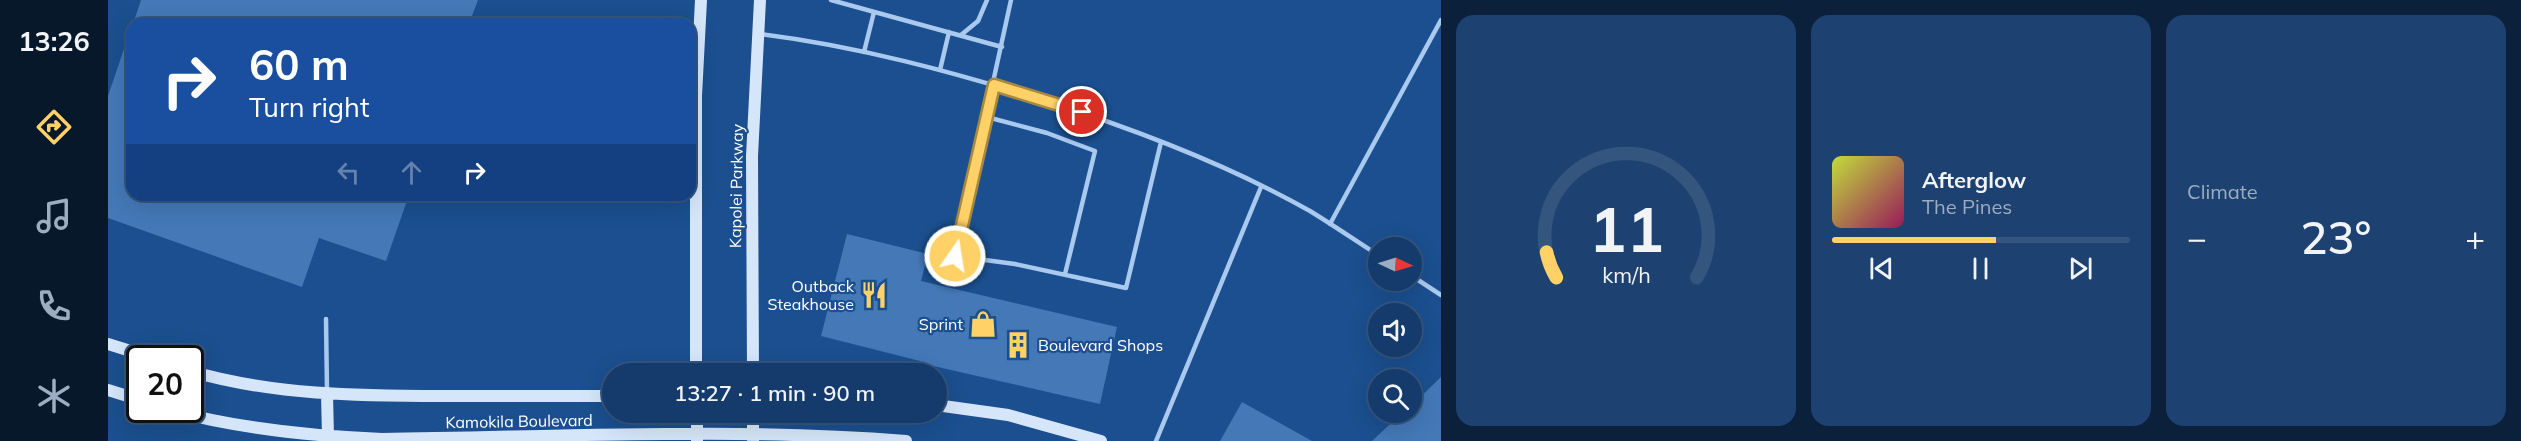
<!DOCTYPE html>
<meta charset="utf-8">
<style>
body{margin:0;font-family:Mulish,sans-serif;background:#1d4271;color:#f1f3f6;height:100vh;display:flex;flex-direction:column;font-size:22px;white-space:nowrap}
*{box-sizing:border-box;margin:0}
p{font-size:20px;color:#9dadc1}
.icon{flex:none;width:33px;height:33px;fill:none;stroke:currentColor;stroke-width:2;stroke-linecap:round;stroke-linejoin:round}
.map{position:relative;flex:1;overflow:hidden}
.sheet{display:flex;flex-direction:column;gap:15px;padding:15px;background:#0b203b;width:1080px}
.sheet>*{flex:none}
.hud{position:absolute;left:18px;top:18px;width:570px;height:183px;border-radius:18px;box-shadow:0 6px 24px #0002,0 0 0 2px #33557e;background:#1a4fa0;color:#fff;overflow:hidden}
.needle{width:39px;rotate:94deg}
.tools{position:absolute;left:1260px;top:237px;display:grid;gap:12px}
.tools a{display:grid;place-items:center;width:54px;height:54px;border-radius:50%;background:#143b6b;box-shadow:0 6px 24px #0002,0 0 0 2px #33557e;font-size:30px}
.speed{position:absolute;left:18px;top:345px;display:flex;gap:12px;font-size:30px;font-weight:700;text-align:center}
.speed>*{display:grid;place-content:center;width:78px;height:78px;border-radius:50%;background:#143b6b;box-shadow:0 6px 24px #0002,0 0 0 2px #33557e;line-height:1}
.speed .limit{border:3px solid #111;border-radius:9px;background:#fff;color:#111}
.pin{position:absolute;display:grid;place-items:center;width:51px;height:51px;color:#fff;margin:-26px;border:3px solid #fff;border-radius:50%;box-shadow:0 2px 6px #0007}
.me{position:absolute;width:66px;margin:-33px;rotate:13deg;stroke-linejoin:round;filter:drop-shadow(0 0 4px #0008)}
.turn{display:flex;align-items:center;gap:21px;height:126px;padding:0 24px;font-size:27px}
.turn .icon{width:78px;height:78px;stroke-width:2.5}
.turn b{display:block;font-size:42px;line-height:51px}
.lanes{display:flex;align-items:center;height:57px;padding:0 24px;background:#0003;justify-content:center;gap:30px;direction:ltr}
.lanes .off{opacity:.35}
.big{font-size:45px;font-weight:600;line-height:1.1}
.sheet .card{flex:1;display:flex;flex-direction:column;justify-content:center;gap:9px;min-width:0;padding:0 21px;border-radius:18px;background:#1d4271}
.sheet .dial{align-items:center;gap:0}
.dial svg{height:156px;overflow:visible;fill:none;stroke:#33557e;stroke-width:7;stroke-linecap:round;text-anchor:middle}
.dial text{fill:#f1f3f6;stroke:none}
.song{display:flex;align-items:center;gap:18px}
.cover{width:72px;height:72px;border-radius:9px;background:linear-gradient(135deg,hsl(70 70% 55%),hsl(330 70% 35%))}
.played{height:6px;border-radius:3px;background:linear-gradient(90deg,#ffd166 55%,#33557e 55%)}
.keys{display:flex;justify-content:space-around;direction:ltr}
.heat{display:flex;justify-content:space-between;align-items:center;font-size:33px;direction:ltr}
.sheet .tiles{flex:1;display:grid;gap:15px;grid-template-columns:repeat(3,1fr)}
.trip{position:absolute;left:494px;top:363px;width:345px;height:60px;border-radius:30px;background:#143b6b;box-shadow:0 6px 24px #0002,0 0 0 2px #33557e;font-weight:600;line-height:60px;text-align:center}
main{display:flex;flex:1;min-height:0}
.dock{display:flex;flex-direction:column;width:108px;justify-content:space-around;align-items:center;background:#08182b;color:#9dadc1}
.dock .icon{width:42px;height:42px}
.dock .active{color:#ffd166}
.dock b{font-size:27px;color:#f1f3f6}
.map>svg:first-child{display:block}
.building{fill:#4478b7}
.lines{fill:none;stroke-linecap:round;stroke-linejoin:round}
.service{stroke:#a9c9ee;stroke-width:4.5}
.secondary{stroke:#d6e6fa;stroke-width:12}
.route-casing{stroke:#a68842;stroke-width:15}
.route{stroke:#ffd166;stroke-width:10}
.labels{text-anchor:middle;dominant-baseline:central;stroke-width:4.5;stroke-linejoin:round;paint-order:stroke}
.street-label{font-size:16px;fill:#fff;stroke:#1b4f8f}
.poi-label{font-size:16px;fill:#fff;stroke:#1b4f8f;text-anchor:end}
</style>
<main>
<nav class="dock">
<b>13:26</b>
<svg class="icon active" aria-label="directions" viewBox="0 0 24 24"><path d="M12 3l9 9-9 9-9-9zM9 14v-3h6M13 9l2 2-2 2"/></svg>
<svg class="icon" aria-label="music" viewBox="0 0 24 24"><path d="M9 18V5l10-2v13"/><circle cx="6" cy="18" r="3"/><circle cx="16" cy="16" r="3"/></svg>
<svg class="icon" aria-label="phone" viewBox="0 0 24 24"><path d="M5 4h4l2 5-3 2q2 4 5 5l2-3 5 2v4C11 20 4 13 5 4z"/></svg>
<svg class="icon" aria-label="climate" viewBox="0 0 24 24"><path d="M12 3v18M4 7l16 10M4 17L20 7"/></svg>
</nav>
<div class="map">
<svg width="1333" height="441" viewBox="0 0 1333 441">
<rect width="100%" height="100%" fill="#1b4f8f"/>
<!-- building -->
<path class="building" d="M 33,0 L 370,0 L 361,24 L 25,24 Z
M 21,34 L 24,35 L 24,195 L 301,195 L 278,261 L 211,238 L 194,287 L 0,218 L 0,96 Z
M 739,234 L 820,254 L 813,281 L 1009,327 L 992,404 L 812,363 L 812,361 L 713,336 Z
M 1333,377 L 1333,441 L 1264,441 L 1295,412 L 1304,412 L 1304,405 Z
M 1134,402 L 1204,441 L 1112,441 Z"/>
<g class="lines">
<!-- service -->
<path class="service" d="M 723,0 L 894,47
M 903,0 L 847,256 L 907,264 L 1018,288 L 1053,142
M 652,34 C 749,46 845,72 938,101 C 1029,130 1119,164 1202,211 C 1225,225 1248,241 1270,255
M 853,35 L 870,21 L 879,0
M 756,52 L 766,12
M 832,70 L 841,32
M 879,117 L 939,133 L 987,151 L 957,274
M 1222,224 L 1333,20
M 1304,276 L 1333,295
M 218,319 L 219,392
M 1048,441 L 1153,187"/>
<!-- secondary -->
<path class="secondary" d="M 0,344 L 45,358
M 82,371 C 164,395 252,396 335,396 C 392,396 448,396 504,396
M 588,374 L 588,96 L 593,0
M 645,374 L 644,156 L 652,0
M 0,390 L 32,400
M 219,393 L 220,437
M 828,405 L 900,415 L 993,441
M 62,410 C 131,429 202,436 274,439 C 448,437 624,427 798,441
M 589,412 L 589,441
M 645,412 L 645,441"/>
</g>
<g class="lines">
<defs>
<path id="route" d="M 847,256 L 886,85 L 974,112"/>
</defs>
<!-- route casing -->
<use href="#route" class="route-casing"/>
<!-- route -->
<use href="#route" class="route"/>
</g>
<!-- icons -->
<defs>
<symbol id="restaurant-bare" viewBox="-9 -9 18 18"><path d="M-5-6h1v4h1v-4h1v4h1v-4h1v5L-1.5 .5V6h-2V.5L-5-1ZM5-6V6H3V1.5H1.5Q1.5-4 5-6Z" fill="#ffd166" stroke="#1b4f8f" stroke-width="2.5" paint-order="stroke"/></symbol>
<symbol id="shop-bare" viewBox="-9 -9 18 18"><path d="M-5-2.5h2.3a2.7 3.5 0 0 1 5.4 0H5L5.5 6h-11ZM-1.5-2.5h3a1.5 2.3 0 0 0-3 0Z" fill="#ffd166" stroke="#1b4f8f" stroke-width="2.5" paint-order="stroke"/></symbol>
<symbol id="building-bare" viewBox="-9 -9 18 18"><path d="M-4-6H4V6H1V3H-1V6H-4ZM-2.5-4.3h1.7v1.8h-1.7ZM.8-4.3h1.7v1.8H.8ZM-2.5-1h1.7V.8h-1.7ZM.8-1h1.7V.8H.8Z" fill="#ffd166" stroke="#1b4f8f" stroke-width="2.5" paint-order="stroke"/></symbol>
</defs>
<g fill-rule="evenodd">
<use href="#restaurant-bare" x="747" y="276" width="38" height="38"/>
<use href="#shop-bare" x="856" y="305" width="38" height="38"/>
<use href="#building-bare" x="891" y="326" width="38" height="38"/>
</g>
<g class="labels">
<!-- street labels -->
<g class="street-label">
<text transform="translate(628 186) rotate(-89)">Kapolei Parkway</text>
<text transform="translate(411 421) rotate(-1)">Kamokila Boulevard</text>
</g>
<!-- poi labels -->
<g class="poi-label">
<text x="746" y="286">Outback<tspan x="746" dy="18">Steakhouse</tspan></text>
<text x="855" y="324">Sprint</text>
<text x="930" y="345" text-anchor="start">Boulevard Shops</text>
</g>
</g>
</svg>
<div class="tools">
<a><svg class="needle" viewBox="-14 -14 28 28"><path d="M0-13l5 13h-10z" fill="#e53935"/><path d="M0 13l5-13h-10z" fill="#9dadc1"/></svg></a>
<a><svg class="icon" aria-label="sound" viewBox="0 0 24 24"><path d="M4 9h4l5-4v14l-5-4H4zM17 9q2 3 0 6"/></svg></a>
<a><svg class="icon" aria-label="search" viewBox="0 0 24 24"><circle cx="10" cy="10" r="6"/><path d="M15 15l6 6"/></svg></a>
</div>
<div class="speed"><div class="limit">20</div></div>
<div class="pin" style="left:974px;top:112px;background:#d93025"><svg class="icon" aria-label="arrive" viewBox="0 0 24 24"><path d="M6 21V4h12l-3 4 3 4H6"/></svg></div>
<svg class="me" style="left:847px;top:256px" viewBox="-20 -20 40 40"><circle r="17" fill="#ffd166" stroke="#fff" stroke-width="3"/><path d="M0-11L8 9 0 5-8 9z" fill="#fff"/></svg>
<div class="trip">13:27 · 1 min · 90 m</div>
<div class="hud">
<div class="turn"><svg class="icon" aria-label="right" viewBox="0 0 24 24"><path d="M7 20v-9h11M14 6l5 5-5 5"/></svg><div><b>60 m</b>Turn right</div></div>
<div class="lanes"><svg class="icon off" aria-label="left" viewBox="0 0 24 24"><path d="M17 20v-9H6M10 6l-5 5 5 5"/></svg><svg class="icon off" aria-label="ahead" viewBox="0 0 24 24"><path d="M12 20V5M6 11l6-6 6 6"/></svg><svg class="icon" aria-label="right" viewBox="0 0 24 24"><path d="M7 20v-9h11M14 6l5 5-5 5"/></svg></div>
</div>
</div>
<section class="sheet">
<div class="tiles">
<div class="card dial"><svg viewBox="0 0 100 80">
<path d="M14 69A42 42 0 1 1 86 69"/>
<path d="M14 69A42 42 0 0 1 9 56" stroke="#ffd166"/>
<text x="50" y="56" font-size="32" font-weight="700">11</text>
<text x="50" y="72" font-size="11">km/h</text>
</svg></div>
<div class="card">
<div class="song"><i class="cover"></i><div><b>Afterglow</b><p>The Pines</p></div></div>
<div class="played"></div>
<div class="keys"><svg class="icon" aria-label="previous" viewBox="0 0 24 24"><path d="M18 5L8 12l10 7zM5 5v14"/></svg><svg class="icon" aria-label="pause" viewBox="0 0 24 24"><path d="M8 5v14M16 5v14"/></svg><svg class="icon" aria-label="next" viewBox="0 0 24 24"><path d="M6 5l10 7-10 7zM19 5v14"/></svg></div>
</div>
<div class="card"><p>Climate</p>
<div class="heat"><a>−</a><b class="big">23°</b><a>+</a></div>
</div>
</div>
</section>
</main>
